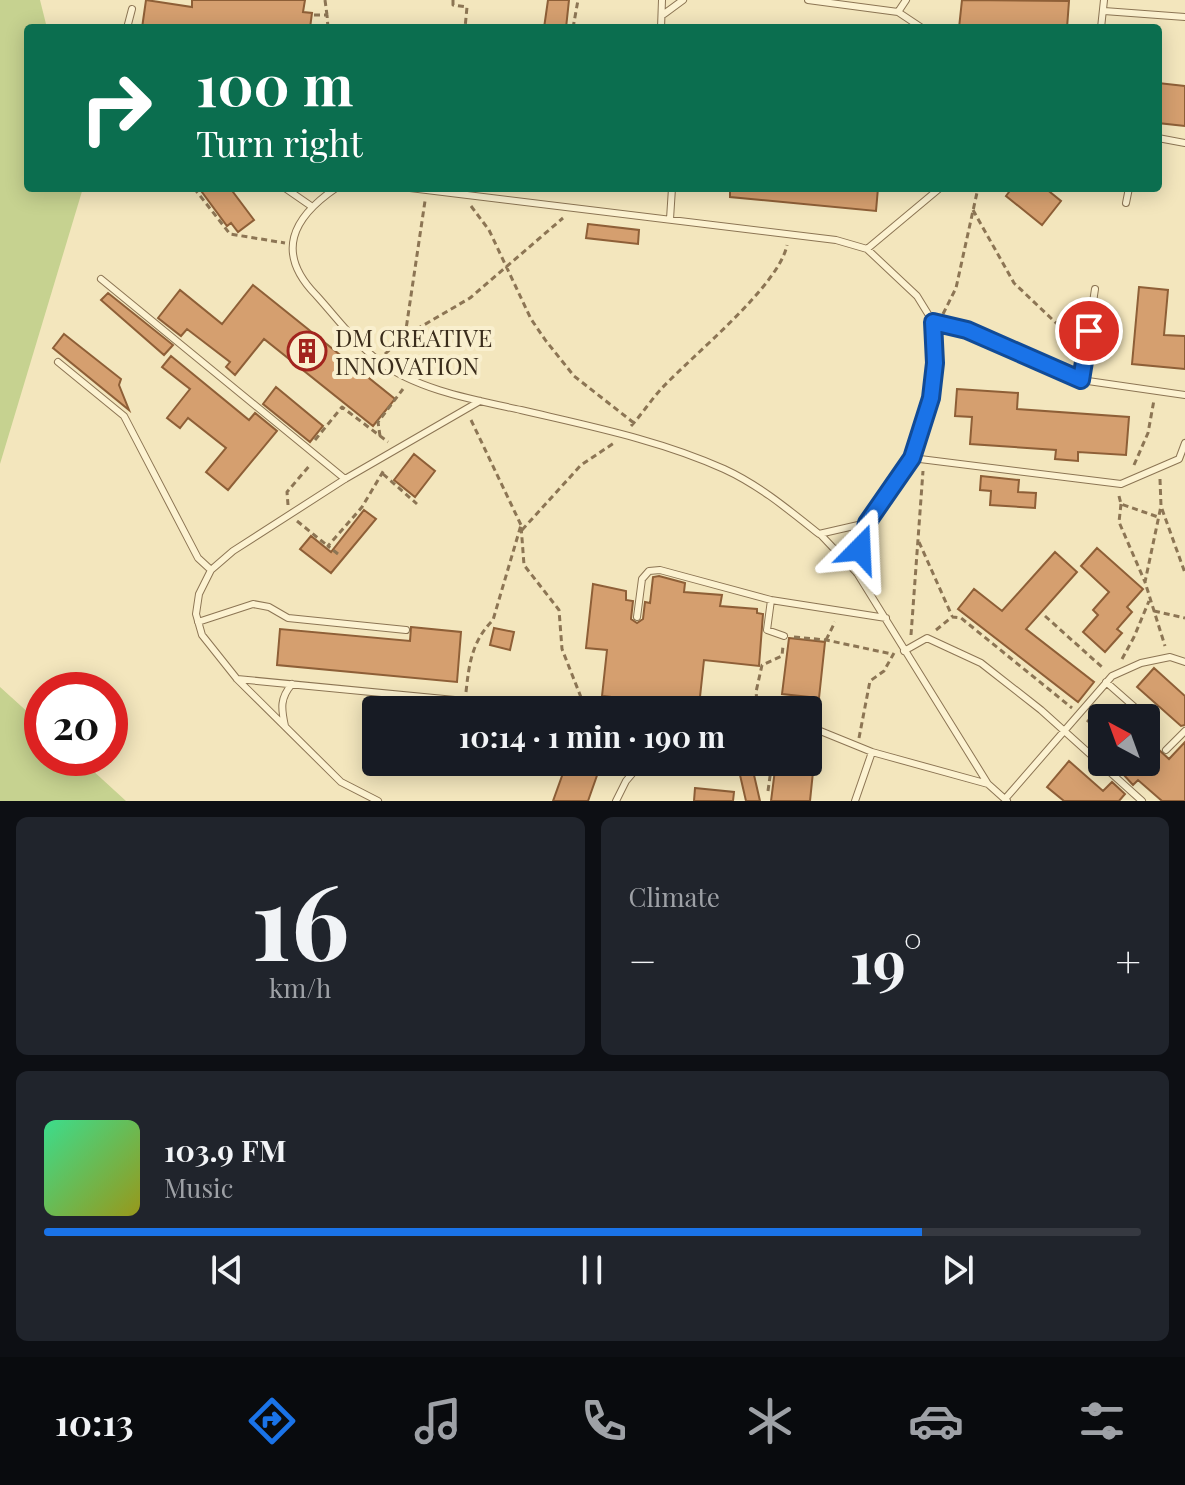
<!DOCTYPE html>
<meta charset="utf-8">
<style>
body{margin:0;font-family:"Playfair Display",serif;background:#20242c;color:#f1f3f6;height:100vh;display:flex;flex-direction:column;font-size:30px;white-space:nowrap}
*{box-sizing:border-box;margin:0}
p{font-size:26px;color:#9ea1a6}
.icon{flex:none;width:44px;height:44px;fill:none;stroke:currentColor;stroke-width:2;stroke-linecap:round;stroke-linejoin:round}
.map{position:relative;height:801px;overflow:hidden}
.panel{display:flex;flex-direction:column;gap:16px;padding:16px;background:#0d0f14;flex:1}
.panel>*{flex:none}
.top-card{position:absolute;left:24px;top:24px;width:1138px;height:168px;border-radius:8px;box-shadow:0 4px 20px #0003;background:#0b6e4f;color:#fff;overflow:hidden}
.needle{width:52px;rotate:319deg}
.buttons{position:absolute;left:1088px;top:704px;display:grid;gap:16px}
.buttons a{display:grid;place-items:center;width:72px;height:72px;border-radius:8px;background:#171b24;box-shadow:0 4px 20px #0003;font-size:40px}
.speed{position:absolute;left:24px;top:672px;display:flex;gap:16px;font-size:40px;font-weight:700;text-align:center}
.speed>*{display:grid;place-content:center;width:104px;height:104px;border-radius:50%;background:#171b24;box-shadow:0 4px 20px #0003;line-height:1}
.speed .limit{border:12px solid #d22;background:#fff;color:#111}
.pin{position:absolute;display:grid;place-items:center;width:68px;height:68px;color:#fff;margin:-34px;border:4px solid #fff;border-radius:50%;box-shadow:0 2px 8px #0007}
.me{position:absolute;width:88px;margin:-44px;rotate:21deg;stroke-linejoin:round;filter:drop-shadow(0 0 6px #0008)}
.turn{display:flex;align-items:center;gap:28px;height:168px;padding:0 40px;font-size:36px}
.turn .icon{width:104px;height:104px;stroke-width:2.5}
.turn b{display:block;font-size:56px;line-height:68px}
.big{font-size:60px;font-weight:700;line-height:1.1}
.panel .tile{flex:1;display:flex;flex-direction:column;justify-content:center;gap:12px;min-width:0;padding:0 28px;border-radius:12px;background:#20242c}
.panel .dial{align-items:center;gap:0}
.dial b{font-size:104px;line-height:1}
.song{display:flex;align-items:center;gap:24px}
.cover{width:96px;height:96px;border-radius:12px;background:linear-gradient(135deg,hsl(150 70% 55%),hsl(60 70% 35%))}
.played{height:8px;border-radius:4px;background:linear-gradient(90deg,#1a73e8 80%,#363941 80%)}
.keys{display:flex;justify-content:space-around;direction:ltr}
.heat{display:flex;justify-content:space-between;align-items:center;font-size:44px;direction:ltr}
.panel .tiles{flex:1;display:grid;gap:16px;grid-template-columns:1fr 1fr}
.tile:last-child{grid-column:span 2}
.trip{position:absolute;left:362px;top:696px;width:460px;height:80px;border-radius:8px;background:#171b24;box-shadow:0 4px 20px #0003;font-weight:700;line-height:80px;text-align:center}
.tabs{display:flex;height:128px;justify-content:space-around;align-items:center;background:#090b0e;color:#9ea1a6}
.tabs .icon{width:56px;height:56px}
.tabs .selected{color:#1a73e8}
.tabs b{font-size:36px;color:#f1f3f6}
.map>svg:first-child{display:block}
.green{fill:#c6d290}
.building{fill:#d59f6f;stroke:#8e5f37;stroke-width:2}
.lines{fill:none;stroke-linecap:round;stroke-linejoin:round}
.service-casing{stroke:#8c7554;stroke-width:8}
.path{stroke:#8c7554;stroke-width:3;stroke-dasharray:6 4;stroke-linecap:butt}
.service{stroke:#fcf2d1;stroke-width:6}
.route-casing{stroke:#114b97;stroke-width:20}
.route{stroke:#1a73e8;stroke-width:14}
.labels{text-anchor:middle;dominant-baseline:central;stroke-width:8;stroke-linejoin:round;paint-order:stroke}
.poi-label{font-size:24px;fill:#3a2c1b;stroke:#f9efce;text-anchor:start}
</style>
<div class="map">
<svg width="1185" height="801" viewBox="0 0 1185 801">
<rect width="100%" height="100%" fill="#f3e6bd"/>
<!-- green -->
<path class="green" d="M 0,0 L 40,0 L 47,28 L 28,28 L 28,188 L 83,188 L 0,464 Z
M 0,687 L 42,725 L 42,758 L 79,758 L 126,801 L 0,801 Z"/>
<!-- building -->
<path class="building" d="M 146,0 L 192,7 L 192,0 L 305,0 L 303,12 L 312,13 L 310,28 L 142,28 Z
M 548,0 L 569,0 L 566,28 L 544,28 Z
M 962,0 L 1069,1 L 1067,28 L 959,28 Z
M 1158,83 L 1185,86 L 1185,126 L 1158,123 Z
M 199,188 L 230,188 L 254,220 L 238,232 L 231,223 L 227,226 Z
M 730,188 L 878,188 L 876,211 L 730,197 Z
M 1012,188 L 1045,188 L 1061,201 L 1042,225 L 1006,196 Z
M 588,224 L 639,230 L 638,244 L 586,238 Z
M 253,285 L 395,399 L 373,426 L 264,339 L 235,375 L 226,367 L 230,362 L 187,329 L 181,336 L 158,318 L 180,290 L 222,324 Z
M 1139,287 L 1168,290 L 1164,335 L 1185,336 L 1185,369 L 1132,364 Z
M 108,293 L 173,345 L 164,355 L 101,300 Z
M 64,334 L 121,379 L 119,385 L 129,410 L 53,348 Z
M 171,356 L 249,420 L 255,413 L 277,431 L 228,490 L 206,472 L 226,448 L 188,418 L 180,428 L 167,418 L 190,389 L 162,367 Z
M 276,387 L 323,426 L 310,442 L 263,404 Z
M 957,389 L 1018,393 L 1017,409 L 1129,417 L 1126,455 L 1078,452 L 1078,461 L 1055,459 L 1056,450 L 970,444 L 972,417 L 955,416 Z
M 414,454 L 435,471 L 415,497 L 394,480 Z
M 981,476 L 1019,480 L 1018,492 L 1036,493 L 1035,508 L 990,505 L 991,491 L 980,490 Z
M 364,510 L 376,519 L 331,573 L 300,549 L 311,536 L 331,552 Z
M 1097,548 L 1143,589 L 1127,607 L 1132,612 L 1117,629 L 1122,633 L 1105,652 L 1083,632 L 1098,615 L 1093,610 L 1109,592 L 1081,566 Z
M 1055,552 L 1077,572 L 1026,629 L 1094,682 L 1078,702 L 958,609 L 974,589 L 1002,611 Z
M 659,576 L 685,583 L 684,592 L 722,595 L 720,606 L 757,609 L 757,613 L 763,614 L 759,666 L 704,660 L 699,706 L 602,696 L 607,650 L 586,648 L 593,584 L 626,591 L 626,600 L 633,601 L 631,619 L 637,623 L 643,619 L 645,602 L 650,603 L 653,577 Z
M 411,627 L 461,632 L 457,682 L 277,665 L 280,629 L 410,641 Z
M 494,628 L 514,632 L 510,650 L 490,645 Z
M 789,638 L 825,642 L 819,698 L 782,694 Z
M 1154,668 L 1185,696 L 1185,725 L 1181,726 L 1137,687 Z
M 1185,742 L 1185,801 L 1162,801 L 1138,780 L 1133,785 L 1112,762 L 1146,762 L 1146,748 L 1153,755 L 1158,749 L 1169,759 Z
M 1069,761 L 1103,791 L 1112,782 L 1125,794 L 1119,801 L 1064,801 L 1047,787 Z
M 567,762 L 584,762 L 600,767 L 588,801 L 553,801 Z
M 737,762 L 751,762 L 760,801 L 746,801 Z
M 776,762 L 814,762 L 810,801 L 771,801 Z
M 695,788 L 734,792 L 733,801 L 694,801 Z"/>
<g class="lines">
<defs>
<path id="service" d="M 808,0 L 898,12 L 922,28
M 1104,11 L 1185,17
M 898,12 L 906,0
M 664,14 L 683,0
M 127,28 L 132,9
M 661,28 L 662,0
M 1101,28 L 1104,0
M 1158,138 L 1185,143
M 285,188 L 311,206
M 336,188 C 292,218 275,253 316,295 C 336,317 355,343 379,361 C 417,390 475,400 521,410 C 589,426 660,440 724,469 C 759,485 789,510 819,534 L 867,523
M 410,188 L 836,240 L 867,249 L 917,296 L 933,322 L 935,363 L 931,398 L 912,458 L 867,523 L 857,573
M 1126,203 L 1129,188
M 670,219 L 672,188
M 867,249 L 940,188
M 101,279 L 345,479
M 933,322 L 967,330 L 1081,380 L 1185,395
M 58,362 L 124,416 L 198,558 L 211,570
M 1081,380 L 1095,289
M 912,458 L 1121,484 L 1179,459 L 1185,443
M 820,534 L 857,573 L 988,784 L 1007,801
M 771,600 L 767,630 L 784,636
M 637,617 L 642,579 L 649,571 L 660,570 L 771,600 L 886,618
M 198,622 L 253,604 L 269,607 L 288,618 L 406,630
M 904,651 L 927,638 L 981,663 L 1041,710 L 1142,801
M 237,679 L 465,701
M 1106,682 L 1139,711
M 285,726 C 281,708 280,698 292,684
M 808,726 L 872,752 L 988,784
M 1166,750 L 1185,731
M 1005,799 L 1112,676 L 1141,663 L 1170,657 L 1185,662
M 378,801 L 341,782 L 237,679 L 202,635 L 196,614 L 199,594 L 211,570 L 233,551 L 345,479 L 480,401
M 616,801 L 626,781 L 642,762
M 855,801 L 872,752"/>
</defs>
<!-- service casing -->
<use href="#service" class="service-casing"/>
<!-- path -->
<path class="path" d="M 325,0 L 327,15
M 453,0 L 453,5 L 467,7 L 465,28
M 314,15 L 327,15 L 328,28
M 573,28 L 578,0
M 194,188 L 230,234 L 285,243
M 471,206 L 489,230 L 531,319 L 546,341 L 574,376 L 634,423
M 973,210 L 1014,283 L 1075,341
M 943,314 L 956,288 L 978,188
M 405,336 L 425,201
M 385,354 L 405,336 L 470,298 L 563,218
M 471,420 L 521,525
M 631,426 C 642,414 651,400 662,388 C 693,355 779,286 787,245
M 380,436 L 378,422 L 403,389
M 315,440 L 342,407 L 388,442
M 1134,465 L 1148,433 L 1154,400
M 383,474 L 417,504
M 1160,479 L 1161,506 L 1145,582 L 1165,646
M 1119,496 L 1121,504 L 1158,517
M 1121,504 L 1119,522 L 1145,582
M 288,505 L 287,492 L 310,465
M 1162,509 L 1185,573
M 297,521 L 328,546
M 522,530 L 581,465 L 614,443
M 919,542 L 952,616
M 338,554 L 328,546 L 362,507 L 384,470
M 1154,611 L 1185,618
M 1045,616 L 1103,668
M 936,630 L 952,617 L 961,618 L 1072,708
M 911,635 L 923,471
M 794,637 L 826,640 L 892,654
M 826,640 L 835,622
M 1122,659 L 1134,637 L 1149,601
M 466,692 C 469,664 472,641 493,620 L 521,525 L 524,565 L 559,610 L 562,649 L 586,710
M 474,705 L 550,710
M 758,710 L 756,692 L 762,665 L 782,656 L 783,646
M 1104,718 L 1112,713 L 1117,718
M 1087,720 L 1093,725 L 1102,720
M 859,738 L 870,681 L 884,671 L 894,653
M 1146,743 L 1156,749
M 768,791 L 772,762"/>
<!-- service -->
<use href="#service" class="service"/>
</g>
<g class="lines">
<defs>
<path id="route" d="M 860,549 L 867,523 L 912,458 L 931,398 L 935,363 L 933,322 L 967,330 L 1081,380 L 1089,331"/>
</defs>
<!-- route casing -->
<use href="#route" class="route-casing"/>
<!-- route -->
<use href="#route" class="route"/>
</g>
<!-- icons -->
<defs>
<symbol id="building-ring" viewBox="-11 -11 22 22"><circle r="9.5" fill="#f9efce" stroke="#a2241e" stroke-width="1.5"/><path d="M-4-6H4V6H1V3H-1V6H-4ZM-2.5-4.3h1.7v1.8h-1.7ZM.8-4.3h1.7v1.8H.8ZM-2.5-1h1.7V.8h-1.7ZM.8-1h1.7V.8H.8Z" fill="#a2241e"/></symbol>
</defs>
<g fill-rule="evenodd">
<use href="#building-ring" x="285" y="329" width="44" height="44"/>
</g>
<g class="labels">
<!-- poi labels -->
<g class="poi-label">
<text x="335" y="337">DM CREATIVE<tspan x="335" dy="28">INNOVATION</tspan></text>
</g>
</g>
</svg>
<div class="buttons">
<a><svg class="needle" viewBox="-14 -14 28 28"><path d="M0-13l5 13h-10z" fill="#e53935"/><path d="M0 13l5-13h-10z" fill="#9ea1a6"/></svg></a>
</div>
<div class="speed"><div class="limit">20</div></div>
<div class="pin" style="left:1089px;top:331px;background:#d93025"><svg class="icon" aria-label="arrive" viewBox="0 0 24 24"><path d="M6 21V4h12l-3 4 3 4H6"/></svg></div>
<svg class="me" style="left:860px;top:549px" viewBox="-20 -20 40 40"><path d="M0-17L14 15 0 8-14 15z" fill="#1a73e8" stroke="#fff" stroke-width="4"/></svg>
<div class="trip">10:14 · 1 min · 190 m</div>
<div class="top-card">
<div class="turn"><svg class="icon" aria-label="right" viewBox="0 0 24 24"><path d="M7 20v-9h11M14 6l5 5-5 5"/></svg><div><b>100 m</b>Turn right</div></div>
</div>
</div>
<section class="panel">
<div class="tiles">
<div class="tile dial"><b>16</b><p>km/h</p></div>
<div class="tile"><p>Climate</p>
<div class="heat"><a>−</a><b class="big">19°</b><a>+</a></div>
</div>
<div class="tile">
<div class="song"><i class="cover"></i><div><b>103.9 FM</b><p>Music</p></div></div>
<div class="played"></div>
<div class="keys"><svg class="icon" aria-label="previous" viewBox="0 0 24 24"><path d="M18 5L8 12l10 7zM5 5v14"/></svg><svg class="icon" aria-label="pause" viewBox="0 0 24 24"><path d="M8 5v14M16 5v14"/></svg><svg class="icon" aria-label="next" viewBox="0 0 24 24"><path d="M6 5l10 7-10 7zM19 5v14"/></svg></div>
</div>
</div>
</section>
<nav class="tabs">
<b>10:13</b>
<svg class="icon selected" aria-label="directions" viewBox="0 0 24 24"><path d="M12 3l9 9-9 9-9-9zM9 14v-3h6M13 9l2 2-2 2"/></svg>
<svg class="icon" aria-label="music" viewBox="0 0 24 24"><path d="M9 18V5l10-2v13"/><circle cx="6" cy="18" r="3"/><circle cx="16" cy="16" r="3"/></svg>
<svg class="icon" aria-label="phone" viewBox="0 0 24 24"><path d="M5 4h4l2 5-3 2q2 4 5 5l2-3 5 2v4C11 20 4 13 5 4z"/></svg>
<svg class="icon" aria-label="climate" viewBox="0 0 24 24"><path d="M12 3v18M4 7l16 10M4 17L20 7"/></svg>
<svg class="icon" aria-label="car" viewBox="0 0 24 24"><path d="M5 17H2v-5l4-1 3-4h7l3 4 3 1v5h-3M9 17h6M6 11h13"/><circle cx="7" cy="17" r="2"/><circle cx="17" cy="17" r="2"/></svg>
<svg class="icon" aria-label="filters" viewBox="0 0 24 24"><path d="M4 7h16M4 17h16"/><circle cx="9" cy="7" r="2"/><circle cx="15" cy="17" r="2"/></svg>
</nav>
